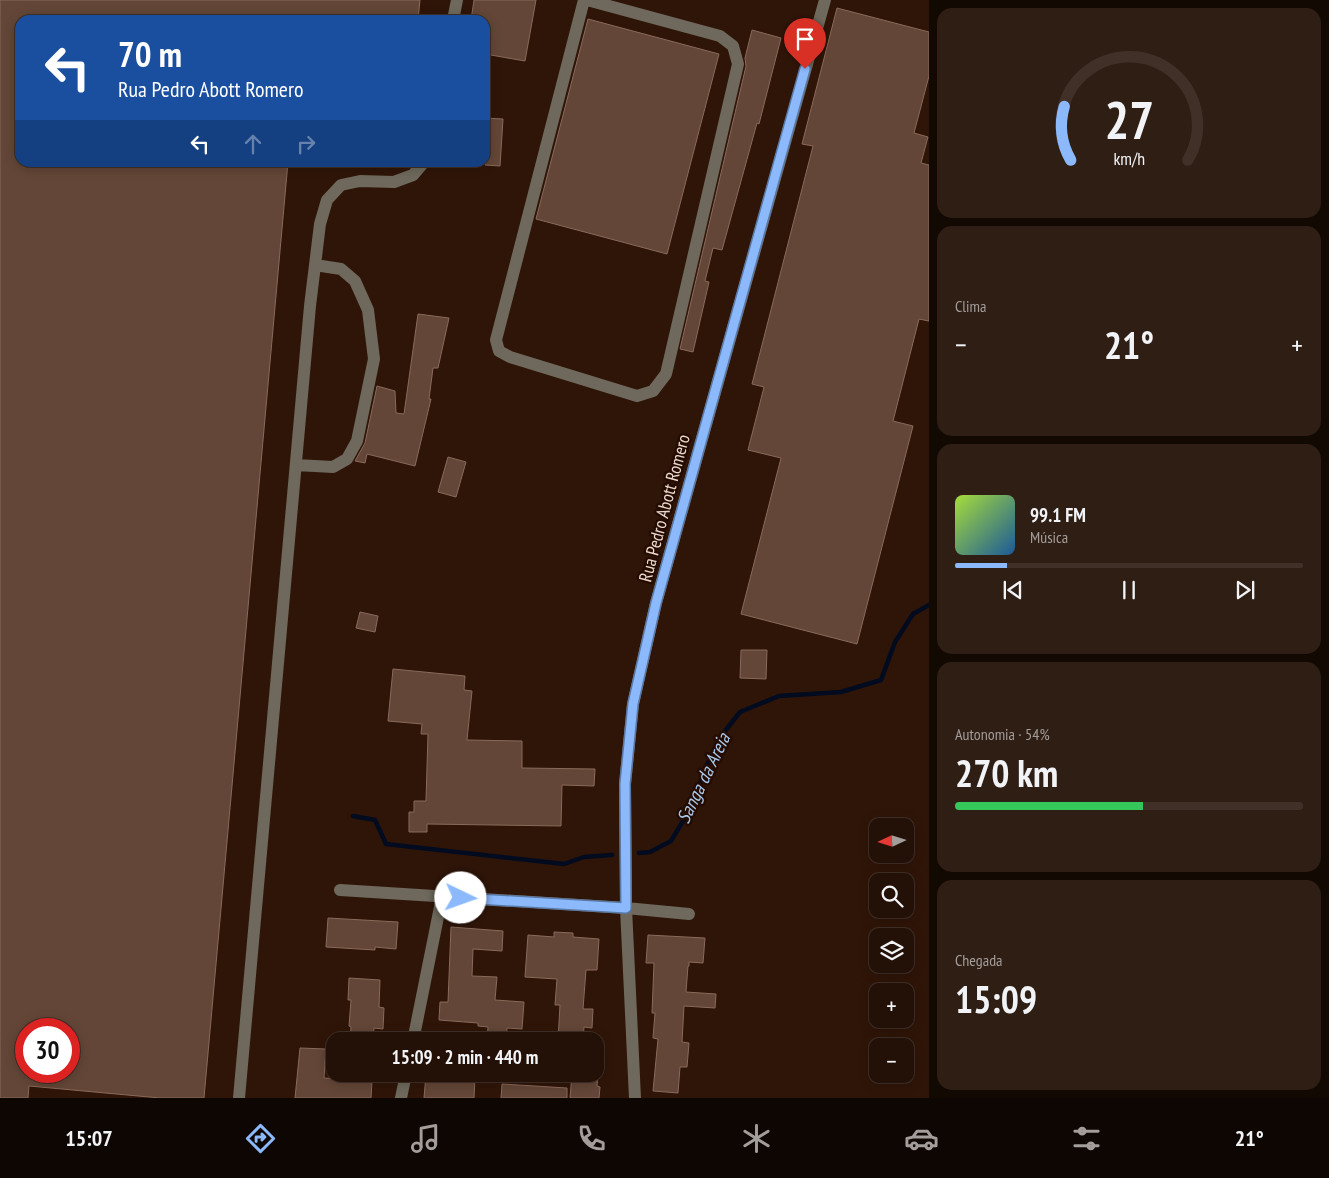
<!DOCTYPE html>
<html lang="pt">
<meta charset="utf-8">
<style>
body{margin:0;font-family:"PT Sans Narrow",sans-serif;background:#2f1e14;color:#f1f3f6;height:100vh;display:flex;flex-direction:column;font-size:19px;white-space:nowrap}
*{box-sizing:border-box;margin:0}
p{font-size:16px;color:#a39d9b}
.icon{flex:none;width:28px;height:28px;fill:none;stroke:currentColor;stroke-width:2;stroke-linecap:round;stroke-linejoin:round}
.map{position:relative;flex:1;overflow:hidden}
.drawer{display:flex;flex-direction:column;gap:8px;padding:8px;background:#130903;width:400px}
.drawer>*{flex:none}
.banner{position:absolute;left:15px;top:15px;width:475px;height:152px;border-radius:15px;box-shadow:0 2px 12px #0003,0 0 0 1px #403028;background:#1a4fa0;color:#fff;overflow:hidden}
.needle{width:32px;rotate:266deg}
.tools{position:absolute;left:869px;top:818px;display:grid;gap:10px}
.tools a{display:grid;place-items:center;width:45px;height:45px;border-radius:10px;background:#231006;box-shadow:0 2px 12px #0003,0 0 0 1px #403028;font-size:25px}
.speed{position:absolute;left:15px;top:1018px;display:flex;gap:10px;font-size:25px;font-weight:700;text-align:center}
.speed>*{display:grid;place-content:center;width:65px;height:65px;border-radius:50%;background:#231006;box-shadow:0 2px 12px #0003,0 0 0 1px #403028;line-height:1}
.speed .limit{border:8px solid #d22;background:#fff;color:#111}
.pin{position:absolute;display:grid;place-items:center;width:42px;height:42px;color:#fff;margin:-51px -21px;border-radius:50% 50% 50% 0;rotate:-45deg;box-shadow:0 0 5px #0007}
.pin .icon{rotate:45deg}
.me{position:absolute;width:55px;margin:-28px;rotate:93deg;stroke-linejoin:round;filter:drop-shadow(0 0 4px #0008)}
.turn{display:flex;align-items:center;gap:18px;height:105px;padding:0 20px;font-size:22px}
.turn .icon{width:65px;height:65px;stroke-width:2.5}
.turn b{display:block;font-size:35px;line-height:42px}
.lanes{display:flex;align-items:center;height:48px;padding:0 20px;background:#0003;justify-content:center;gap:25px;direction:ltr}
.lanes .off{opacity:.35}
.big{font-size:38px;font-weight:700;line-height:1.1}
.drawer .widget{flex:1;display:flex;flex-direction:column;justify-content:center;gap:8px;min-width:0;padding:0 18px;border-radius:15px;background:#2f1e14}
.drawer .dial{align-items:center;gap:0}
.dial svg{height:130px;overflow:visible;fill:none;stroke:#403028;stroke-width:7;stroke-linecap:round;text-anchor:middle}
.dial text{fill:#f1f3f6;stroke:none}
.song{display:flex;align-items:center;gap:15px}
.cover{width:60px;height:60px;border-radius:8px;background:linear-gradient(135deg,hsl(80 70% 55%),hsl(210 70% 35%))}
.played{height:5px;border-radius:2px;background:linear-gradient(90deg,#8bb9fc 15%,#403028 15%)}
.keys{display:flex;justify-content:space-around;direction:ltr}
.heat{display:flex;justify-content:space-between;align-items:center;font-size:28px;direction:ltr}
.charge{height:8px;border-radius:4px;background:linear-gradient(90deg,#34c759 54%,#403028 0)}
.trip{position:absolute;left:326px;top:1032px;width:278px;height:50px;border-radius:15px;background:#231006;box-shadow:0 2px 12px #0003,0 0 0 1px #403028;font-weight:700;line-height:50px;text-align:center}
.tabs{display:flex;height:80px;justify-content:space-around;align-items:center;background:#0e0602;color:#a39d9b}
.tabs .icon{width:35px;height:35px}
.tabs .selected{color:#8bb9fc}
.tabs b{font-size:22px;color:#f1f3f6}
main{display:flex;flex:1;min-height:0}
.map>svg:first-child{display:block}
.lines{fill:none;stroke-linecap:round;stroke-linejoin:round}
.stream{stroke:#000b1f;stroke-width:4.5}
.building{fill:#634637;stroke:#8a6a5a;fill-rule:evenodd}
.minor{stroke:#6e695c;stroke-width:12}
.route-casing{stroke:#5a78a4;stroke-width:12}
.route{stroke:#8bb9fc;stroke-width:9}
.labels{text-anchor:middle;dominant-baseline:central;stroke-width:5;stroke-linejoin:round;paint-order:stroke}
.street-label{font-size:18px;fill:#ebd8cf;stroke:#240c01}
.water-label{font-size:19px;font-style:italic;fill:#abcaee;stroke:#240c01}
</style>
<main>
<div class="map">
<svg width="929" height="1098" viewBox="0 0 929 1098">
<rect width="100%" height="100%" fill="#2f1508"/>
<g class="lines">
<!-- stream -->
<path class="stream" d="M 353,816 L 375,820 L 386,844 L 564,864 L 584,857 L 612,855
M 639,853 L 650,852 L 671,841 L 689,811 L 707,765 L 722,735 L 740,712 L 779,696 L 841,692 L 881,680 L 895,642 L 913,614 L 929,605"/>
</g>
<!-- building -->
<path class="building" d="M 0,0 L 420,0 L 418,20 L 20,20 L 20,162 L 288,162 L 204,1098 L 160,1098 L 29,1086 L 28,1098 L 0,1098 ZM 26,1029 L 69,1029 L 69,1071 L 26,1071 Z
M 474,0 L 536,0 L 525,61 L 485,54 L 485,20 L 471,20 Z
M 837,8 L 929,32 L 929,76 L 914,133 L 928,137 L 921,163 L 929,165 L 929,321 L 919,319 L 893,421 L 913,426 L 857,644 L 741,614 L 781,458 L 748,450 L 764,387 L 752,384 L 813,146 L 802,144 Z
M 588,19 L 719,54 L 667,254 L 536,219 Z
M 752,30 L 781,38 L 759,124 L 757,123 L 722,250 L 713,248 L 705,281 L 709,282 L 693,352 L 680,349 L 746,66 L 745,58 Z
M 485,118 L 503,119 L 500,166 L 485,165 Z
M 418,314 L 449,318 L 438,368 L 433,368 L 429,399 L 431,399 L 415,466 L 367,454 L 365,463 L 355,461 L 365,443 L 377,386 L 395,391 L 396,413 L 404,414 Z
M 448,457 L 466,462 L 456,497 L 438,492 Z
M 360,612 L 378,616 L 375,632 L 356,628 Z
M 741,650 L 767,650 L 766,679 L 740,678 Z
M 393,669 L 465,676 L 464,690 L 472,691 L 467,740 L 522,741 L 522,768 L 595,769 L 594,786 L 562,785 L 561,826 L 427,824 L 427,832 L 409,832 L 409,812 L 414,812 L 414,801 L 426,801 L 428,734 L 421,734 L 422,724 L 388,721 Z
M 328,918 L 398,922 L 396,949 L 375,947 L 375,950 L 326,947 Z
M 451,927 L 503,931 L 502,951 L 473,949 L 472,976 L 497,977 L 495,1000 L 524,1002 L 522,1029 L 507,1028 L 506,1041 L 487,1041 L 488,1027 L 478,1026 L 478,1023 L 439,1020 L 440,1002 L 448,1002 Z
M 554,932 L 573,933 L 573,937 L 599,939 L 597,970 L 586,970 L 583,1009 L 593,1009 L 592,1028 L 584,1027 L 583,1041 L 558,1041 L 560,1005 L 555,1005 L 557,979 L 525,977 L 528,935 L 554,937 Z
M 648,935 L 705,938 L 703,963 L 689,962 L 689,966 L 688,966 L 686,992 L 716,994 L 715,1008 L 684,1006 L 682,1042 L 689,1043 L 687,1067 L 680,1067 L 678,1093 L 653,1091 L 658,1039 L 653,1038 L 655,1013 L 652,1013 L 654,963 L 646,963 Z
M 349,978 L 380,980 L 379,1007 L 384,1008 L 383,1029 L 374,1028 L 373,1041 L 350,1041 L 351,1027 L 349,1026 L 351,1000 L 348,1000 Z
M 300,1048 L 326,1049 L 324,1078 L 372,1081 L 371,1098 L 295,1098 Z
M 426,1074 L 461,1074 L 460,1076 L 475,1077 L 474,1098 L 424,1098 Z
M 572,1074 L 598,1074 L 597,1086 L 600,1087 L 599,1098 L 570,1098 Z
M 502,1084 L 567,1088 L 567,1098 L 501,1098 Z"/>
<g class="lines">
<!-- minor -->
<path class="minor" d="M 584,0 L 496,340 L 499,351 L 510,357 L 637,396 L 653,391 L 666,374 L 738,64 L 733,46 L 720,36 L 587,0
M 453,20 L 457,0
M 296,465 L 333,467 L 347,459 L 357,441 L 374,359 L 368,310 L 355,281 L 341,269 L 315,265
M 340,890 L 626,908 L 689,914
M 413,1041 L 442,897
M 239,1098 L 310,306 L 320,224 L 327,200 L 341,185 L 360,181 L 394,182 L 413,175 L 424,162
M 401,1098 L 406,1074
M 635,1098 L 626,908 L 625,784 L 633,704 L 656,603 L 825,0"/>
</g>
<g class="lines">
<defs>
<path id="route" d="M 461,898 L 626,908 L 625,784 L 633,704 L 656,603 L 805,69"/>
</defs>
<!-- route casing -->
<use href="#route" class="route-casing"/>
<!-- route -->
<use href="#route" class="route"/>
</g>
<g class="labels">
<!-- street labels -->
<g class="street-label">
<text transform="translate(664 508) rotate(-75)">Rua Pedro Abott Romero</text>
</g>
<!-- water labels -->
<g class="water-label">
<text transform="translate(703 778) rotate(-64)">Sanga da Areia</text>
</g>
</g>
</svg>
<div class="tools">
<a><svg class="needle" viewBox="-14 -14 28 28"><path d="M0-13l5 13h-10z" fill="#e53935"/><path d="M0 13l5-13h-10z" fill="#a39d9b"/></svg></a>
<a><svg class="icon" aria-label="search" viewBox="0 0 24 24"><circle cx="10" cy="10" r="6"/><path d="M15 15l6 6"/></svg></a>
<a><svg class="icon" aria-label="layers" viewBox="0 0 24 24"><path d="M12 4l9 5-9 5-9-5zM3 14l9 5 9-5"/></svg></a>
<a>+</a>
<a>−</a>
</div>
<div class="speed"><div class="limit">30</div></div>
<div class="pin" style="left:805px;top:69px;background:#d93025"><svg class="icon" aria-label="arrive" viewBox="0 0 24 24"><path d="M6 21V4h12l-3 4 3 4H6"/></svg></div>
<svg class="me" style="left:461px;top:898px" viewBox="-20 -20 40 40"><circle r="19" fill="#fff"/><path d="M0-13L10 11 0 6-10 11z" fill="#8bb9fc"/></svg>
<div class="trip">15:09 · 2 min · 440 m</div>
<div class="banner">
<div class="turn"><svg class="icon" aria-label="left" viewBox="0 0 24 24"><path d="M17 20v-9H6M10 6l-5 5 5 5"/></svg><div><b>70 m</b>Rua Pedro Abott Romero</div></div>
<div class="lanes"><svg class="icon" aria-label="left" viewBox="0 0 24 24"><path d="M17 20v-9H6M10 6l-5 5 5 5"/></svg><svg class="icon off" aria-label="ahead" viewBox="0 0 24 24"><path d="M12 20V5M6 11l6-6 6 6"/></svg><svg class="icon off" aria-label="right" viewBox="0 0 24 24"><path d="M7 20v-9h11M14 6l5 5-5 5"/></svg></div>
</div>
</div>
<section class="drawer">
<div class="widget dial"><svg viewBox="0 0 100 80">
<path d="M14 69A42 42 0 1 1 86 69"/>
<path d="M14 69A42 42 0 0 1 10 36" stroke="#8bb9fc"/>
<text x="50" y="56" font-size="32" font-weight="700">27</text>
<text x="50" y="72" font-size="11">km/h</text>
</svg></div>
<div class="widget"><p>Clima</p>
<div class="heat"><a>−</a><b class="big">21°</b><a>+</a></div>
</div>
<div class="widget">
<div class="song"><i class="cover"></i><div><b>99.1 FM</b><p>Música</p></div></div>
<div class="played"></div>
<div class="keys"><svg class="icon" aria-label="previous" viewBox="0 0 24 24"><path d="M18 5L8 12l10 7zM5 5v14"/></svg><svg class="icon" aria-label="pause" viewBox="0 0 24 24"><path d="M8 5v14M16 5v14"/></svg><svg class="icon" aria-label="next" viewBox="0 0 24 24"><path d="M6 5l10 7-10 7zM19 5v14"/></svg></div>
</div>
<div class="widget"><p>Autonomia · 54%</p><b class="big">270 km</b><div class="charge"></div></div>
<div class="widget"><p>Chegada</p><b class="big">15:09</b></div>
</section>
</main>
<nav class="tabs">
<b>15:07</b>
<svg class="icon selected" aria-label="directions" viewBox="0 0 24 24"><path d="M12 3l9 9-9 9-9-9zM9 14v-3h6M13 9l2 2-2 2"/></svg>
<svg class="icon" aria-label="music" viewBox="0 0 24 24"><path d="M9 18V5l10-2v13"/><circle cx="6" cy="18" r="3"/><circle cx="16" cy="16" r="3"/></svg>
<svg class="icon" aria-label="phone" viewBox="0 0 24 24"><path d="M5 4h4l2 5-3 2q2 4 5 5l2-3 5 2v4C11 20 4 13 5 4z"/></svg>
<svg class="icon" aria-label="climate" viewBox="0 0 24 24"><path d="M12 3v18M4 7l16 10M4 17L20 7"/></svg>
<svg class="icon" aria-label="car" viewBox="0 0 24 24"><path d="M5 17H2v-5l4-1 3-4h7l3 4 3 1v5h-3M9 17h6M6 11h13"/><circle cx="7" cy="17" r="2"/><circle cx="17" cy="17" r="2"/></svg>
<svg class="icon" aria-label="filters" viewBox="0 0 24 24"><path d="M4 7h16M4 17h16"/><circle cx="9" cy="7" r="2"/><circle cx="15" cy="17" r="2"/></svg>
<b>21°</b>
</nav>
